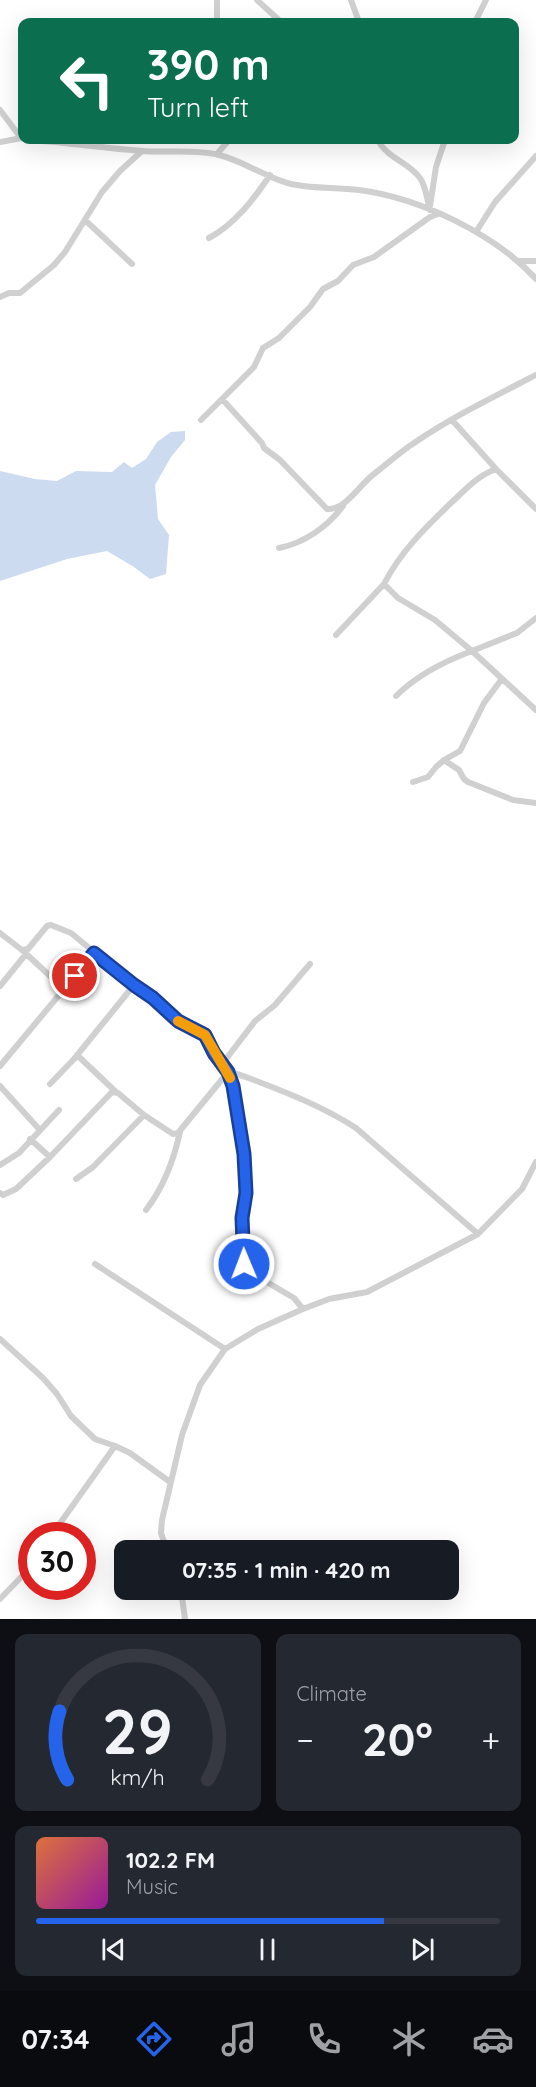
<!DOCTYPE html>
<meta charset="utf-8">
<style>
body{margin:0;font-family:Quicksand,sans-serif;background:#242831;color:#f1f3f6;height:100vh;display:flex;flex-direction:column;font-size:22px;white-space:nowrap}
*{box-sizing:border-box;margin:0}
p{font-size:20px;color:#9ea1a6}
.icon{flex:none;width:33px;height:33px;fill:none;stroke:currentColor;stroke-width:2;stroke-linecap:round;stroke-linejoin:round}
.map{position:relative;height:1619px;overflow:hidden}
.sheet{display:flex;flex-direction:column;gap:15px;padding:15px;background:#0d0f14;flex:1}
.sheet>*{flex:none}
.banner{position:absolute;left:18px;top:18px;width:501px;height:126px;border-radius:12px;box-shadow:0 6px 24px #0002;background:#0b6e4f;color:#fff;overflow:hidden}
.speed{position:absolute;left:18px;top:1522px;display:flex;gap:12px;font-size:30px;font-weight:700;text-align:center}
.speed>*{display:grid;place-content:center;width:78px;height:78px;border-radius:50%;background:#171b24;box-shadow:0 6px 24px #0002;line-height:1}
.speed .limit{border:9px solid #d22;background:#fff;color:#111}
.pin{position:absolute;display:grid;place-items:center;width:51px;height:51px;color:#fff;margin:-26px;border:3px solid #fff;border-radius:50%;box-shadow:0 2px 6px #0007}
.me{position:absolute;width:66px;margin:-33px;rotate:359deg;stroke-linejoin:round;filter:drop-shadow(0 0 4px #0008)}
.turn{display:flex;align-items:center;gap:21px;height:126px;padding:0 30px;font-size:27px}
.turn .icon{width:78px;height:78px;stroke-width:2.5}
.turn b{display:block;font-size:42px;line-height:51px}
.big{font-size:45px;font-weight:700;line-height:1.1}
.sheet .tile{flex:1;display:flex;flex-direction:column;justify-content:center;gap:9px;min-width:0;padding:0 21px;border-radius:12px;background:#242831}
.sheet .dial{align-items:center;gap:0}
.dial svg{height:156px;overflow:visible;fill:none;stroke:#363941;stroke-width:7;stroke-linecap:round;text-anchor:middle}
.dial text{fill:#f1f3f6;stroke:none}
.song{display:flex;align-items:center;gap:18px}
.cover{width:72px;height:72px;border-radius:9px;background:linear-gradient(135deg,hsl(20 70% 55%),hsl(300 70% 35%))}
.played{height:6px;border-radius:3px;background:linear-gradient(90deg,#2563eb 75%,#363941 75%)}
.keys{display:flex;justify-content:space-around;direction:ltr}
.heat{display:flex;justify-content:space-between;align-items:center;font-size:33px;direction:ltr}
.sheet .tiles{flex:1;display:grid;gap:15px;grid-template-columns:1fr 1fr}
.tile:last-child{grid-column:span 2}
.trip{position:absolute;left:114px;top:1540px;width:345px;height:60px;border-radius:12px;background:#171b24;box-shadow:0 6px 24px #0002;font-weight:700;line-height:60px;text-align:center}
.menu{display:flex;height:96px;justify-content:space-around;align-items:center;background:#090b0e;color:#9ea1a6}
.menu .icon{width:42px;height:42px}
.menu .active{color:#2563eb}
.menu b{font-size:27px;color:#f1f3f6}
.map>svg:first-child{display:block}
.water{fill:#cddbf0}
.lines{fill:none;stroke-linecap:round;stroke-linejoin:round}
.minor{stroke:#d0d0d0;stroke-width:6}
.route-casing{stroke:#184099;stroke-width:15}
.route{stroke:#2563eb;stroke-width:10}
.slow{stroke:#f59e0b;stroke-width:10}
</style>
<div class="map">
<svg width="536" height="1619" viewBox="0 0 536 1619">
<rect width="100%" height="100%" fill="#fff"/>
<!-- water -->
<path class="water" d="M 185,431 L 185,440 L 171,457 L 155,485 L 158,519 L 169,535 L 166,574 L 150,579 L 134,567 L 107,551 L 67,559 L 0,581 L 0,471 L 35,479 L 57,481 L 76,471 L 112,472 L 124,462 L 132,468 L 146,459 L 157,442 L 171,432 Z"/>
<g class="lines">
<!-- minor -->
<path class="minor" d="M 217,0 L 217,22
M 257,0 L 281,22
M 351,0 L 359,22
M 475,22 L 486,0
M 0,110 L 21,138
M 32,140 C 69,143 105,148 142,151 C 165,153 197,149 219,155 C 244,161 266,178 291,184 C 313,189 337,187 359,190 C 420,198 495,234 536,279
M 378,140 C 387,158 408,162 420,178 C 426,186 427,200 430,210
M 0,142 L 22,138
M 217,154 L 229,140
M 430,206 L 436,167 L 445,140
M 438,214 L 430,217 L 374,257 L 353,265 L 338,281 L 323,289 L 310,307 L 279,338 L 263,348 L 254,367 L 222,399 L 262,443 L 264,448 L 280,460 L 327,509 C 346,510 359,485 374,474 C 387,464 400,452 414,443 C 452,417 495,396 536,375
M 85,220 L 132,264
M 476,232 L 495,202 L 536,156
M 209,238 C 235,224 254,199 270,175
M 519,261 L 536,261
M 0,297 L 9,293 L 20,293 L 54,265 L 65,252 L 102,192 L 120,171 L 142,151
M 201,420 L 222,399
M 452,420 L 496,469 L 536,509
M 279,548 C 305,543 328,526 343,506
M 536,618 L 517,633 L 472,651 L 536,710
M 336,635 L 384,584
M 501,680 L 484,703 L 460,751 L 444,760 L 459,770 L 464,779 L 468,782 L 513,800 L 536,803
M 396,696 C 417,675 445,661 472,651 L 435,620 L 398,598 L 384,584 C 401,551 425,528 452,502 C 466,489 477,476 496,469
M 413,782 L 428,777 L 436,767 L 444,760
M 0,933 L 22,950 L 28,949 L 47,926 L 51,925 L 71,933 L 134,985 L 154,998 L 178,1021 L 205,1035 L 214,1054 L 228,1072 L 233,1086 L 244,1154 L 246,1193 L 242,1228 L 244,1264 L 248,1271 L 294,1298 L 303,1309
M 22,950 L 64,989
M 0,986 L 26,954
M 77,1055 L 116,1092
M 223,1063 L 255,1021 L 275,1005 L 310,964
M 0,1066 L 94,953
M 50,1084 L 74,1059 L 134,985
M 0,1086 L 39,1129
M 30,1139 L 50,1157
M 0,1165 L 19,1153 L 59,1110
M 76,1179 L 93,1167 L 144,1115
M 0,1193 L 3,1195 L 16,1189 L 50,1157 L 112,1092 L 118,1093 L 144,1115 L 173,1134 L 178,1133 L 228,1072 C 240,1074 248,1078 259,1082 C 293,1095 325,1108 356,1128 L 478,1234
M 146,1210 C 163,1188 174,1159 180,1132
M 95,1264 L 225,1349
M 0,1339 L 43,1378 L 57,1394 L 71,1416 L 95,1439 L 115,1446 L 130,1453 L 170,1482
M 51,1536 L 115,1446
M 167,1551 L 161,1533 L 162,1520 L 182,1435 L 200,1385 L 225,1349 L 258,1329 L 303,1309 L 329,1299 L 367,1292 L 478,1234 L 522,1189 L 536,1162
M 181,1590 L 185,1619
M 0,1599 L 25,1573 L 32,1564"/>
</g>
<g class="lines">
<defs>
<path id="route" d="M 75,976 L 94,953 L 134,985 L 153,998 L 178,1021 L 205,1035 L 214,1053 L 228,1072 L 233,1086 L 244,1154 L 246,1193 L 242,1218 L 244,1264"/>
</defs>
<!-- route casing -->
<use href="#route" class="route-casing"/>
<!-- route -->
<use href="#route" class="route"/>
<!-- slow -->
<path class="slow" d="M 178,1021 L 205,1035 L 230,1078"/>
</g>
</svg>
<div class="speed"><div class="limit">30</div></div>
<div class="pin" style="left:75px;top:976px;background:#d93025"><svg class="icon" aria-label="arrive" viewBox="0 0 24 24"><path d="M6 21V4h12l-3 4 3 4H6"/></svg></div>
<svg class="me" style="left:244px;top:1264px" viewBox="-20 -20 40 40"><circle r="17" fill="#2563eb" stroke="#fff" stroke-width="3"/><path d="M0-11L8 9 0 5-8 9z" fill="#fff"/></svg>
<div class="trip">07:35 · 1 min · 420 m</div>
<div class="banner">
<div class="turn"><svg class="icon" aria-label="left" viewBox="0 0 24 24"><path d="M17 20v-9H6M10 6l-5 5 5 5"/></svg><div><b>390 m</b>Turn left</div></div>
</div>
</div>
<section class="sheet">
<div class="tiles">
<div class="tile dial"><svg viewBox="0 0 100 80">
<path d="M14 69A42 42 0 1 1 86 69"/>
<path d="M14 69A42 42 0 0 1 10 34" stroke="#2563eb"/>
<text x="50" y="56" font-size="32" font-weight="700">29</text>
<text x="50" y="72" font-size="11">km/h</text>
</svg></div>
<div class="tile"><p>Climate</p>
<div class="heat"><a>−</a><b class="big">20°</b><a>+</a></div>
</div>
<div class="tile">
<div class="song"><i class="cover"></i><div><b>102.2 FM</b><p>Music</p></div></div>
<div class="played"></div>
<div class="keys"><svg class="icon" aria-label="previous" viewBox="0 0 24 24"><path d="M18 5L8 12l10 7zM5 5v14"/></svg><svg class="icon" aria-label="pause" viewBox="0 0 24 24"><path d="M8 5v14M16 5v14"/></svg><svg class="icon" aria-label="next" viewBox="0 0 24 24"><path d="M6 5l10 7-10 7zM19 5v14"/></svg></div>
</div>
</div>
</section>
<nav class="menu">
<b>07:34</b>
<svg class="icon active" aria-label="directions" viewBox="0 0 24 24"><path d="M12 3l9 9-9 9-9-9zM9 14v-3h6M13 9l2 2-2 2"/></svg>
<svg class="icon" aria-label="music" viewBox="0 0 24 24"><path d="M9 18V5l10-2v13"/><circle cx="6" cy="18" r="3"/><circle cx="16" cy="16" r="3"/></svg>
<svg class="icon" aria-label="phone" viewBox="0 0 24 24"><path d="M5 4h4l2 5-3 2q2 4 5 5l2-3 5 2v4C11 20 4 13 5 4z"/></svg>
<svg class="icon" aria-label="climate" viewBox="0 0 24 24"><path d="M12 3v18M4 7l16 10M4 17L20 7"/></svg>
<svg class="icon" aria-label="car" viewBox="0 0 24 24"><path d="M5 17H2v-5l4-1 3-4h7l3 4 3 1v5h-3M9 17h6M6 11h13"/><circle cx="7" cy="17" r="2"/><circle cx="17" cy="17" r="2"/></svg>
</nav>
